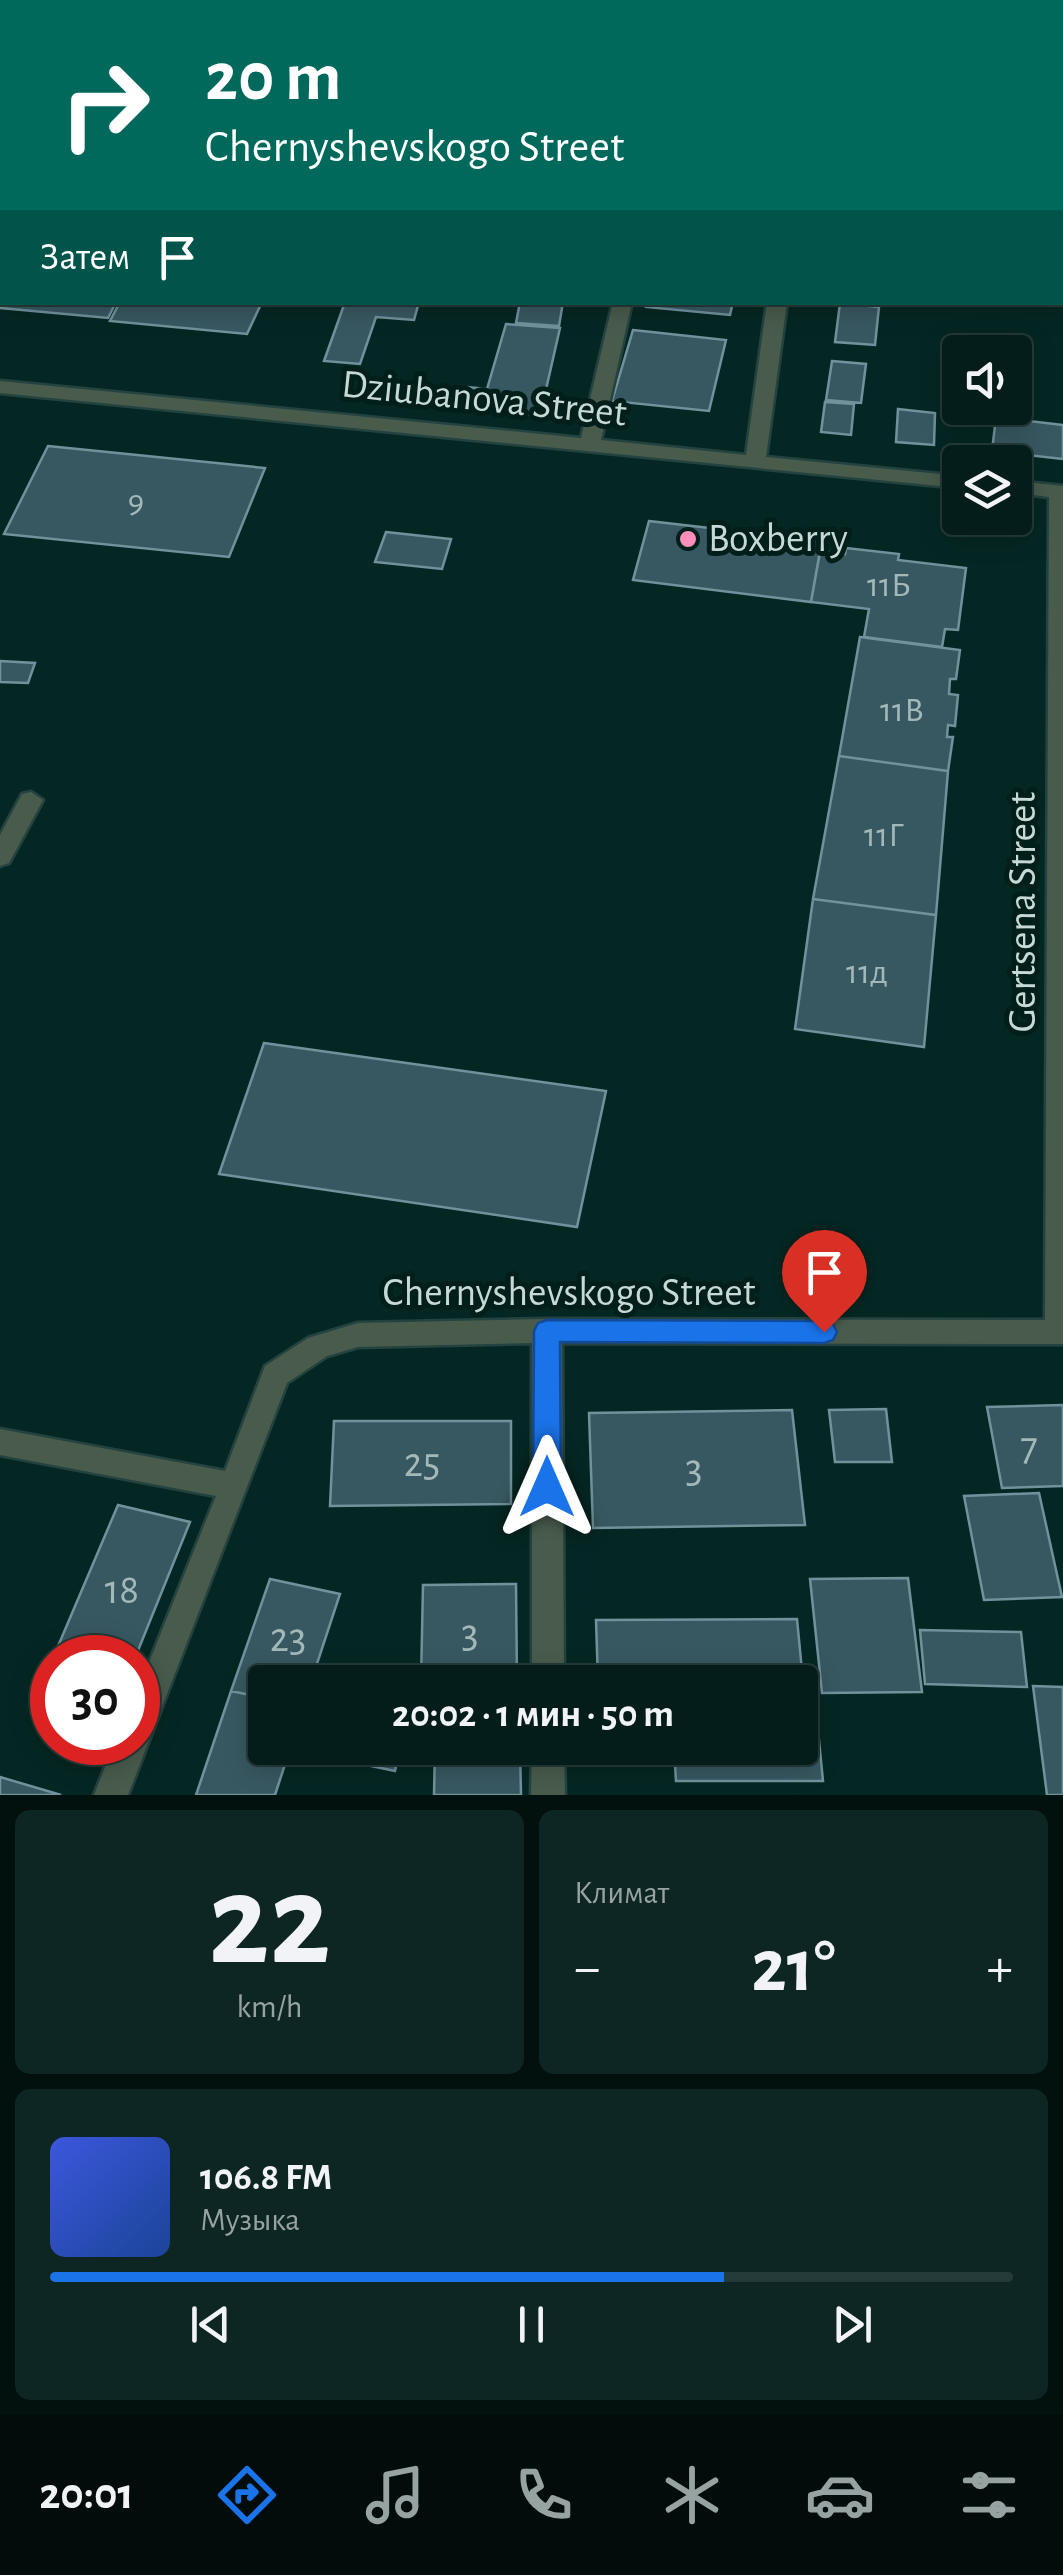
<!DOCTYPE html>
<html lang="ru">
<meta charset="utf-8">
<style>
body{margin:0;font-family:"Alegreya Sans",sans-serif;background:#0d2623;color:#f1f3f6;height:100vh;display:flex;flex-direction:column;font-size:38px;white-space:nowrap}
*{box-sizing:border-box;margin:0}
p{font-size:32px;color:#97a2a2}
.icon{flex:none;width:55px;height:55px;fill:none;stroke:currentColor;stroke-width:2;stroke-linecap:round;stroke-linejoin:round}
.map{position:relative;height:1795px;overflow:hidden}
.panel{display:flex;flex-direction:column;gap:15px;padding:15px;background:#02100e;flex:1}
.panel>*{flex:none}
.guide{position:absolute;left:0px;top:0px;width:1065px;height:305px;box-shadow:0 5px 25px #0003,0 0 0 2px #253b39;background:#00695c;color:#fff;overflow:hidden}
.tools{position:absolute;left:942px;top:335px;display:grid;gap:20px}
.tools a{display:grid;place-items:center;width:90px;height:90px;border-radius:10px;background:#041d1a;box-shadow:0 5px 25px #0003,0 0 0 2px #253b39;font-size:50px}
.speed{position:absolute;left:30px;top:1635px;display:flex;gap:20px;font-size:50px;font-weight:700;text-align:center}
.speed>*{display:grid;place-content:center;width:130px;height:130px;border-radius:50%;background:#041d1a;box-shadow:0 5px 25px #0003,0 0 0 2px #253b39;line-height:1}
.speed .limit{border:15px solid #d22;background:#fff;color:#111}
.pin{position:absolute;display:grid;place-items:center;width:85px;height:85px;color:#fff;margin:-102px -42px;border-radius:50% 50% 50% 0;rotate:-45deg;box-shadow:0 0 10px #0007}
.pin .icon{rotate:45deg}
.me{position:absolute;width:110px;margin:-55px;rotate:0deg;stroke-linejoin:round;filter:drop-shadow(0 0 8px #0008)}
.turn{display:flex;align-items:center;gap:35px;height:210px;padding:0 40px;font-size:45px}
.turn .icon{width:130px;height:130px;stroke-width:2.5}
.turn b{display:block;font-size:70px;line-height:85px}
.then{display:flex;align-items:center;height:95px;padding:0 40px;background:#0003;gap:20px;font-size:38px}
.big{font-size:75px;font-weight:700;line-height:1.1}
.panel .widget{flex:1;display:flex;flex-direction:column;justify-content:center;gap:15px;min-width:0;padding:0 35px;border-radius:15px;background:#0d2623}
.panel .dial{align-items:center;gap:0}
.dial b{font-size:130px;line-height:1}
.song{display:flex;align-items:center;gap:30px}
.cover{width:120px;height:120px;border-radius:15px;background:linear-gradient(135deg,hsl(230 70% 55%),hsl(220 70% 35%))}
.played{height:10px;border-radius:5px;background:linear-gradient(90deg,#1a73e8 70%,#253b39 70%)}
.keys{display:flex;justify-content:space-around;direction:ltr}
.heat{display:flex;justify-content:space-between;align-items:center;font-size:55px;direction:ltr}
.panel .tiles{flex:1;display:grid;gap:15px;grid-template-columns:1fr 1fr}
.widget:last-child{grid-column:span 2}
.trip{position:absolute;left:248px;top:1665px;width:570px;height:100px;border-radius:10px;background:#041d1a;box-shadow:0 5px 25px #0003,0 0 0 2px #253b39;font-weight:700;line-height:100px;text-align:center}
.menu{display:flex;height:160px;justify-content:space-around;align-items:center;background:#020c0a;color:#97a2a2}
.menu .icon{width:70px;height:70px}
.menu .selected{color:#1a73e8}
.menu b{font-size:45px;color:#f1f3f6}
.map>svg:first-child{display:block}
.building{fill:#385861;stroke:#71929c;stroke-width:2.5}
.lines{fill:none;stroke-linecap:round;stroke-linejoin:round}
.minor-casing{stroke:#244340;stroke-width:5}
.minor{fill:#495c4c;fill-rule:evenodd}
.route{fill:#1a73e8;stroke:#114b97;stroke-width:2.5}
.poi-dot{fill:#ff8eba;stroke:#001e1a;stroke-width:4}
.labels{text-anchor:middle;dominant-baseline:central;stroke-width:10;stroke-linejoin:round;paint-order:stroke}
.number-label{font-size:35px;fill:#a3b9b9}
.street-label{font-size:40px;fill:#c7d9d6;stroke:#001e1a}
.poi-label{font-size:40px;fill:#c7d9d6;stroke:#001e1a;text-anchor:start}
.near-number-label{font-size:42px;fill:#a3b9b9}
</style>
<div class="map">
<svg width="1063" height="1795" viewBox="0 0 1063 1795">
<rect width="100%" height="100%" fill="#052723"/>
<!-- building -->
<path class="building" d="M 218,0 L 316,0 L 340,2 L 217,2 Z
M 2,133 L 2,302 L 116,302 L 108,318 L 0,308 Z
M 120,302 L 262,302 L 247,334 L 110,321 Z
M 345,302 L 419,302 L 414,320 L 376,317 L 360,364 L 324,361 Z
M 520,302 L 563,302 L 559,326 L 516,323 Z
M 647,302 L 733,302 L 730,315 L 646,307 Z
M 840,303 L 879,307 L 875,345 L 835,342 Z
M 506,324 L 560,328 L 540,416 L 517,414 L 519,409 L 482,405 L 484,400 L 464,397 L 468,387 L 487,389 Z
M 633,330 L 726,340 L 709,411 L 612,401 Z
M 832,361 L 866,364 L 861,403 L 826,400 Z
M 825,402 L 854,404 L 851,435 L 821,432 Z
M 898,409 L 935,413 L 934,445 L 896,442 Z
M 996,417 L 1063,425 L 1063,459 L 992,451 Z
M 48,446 L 265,468 L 229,557 L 4,534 Z
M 649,521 L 822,541 L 811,602 L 633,580 Z
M 386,532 L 451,539 L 442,569 L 375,562 Z
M 846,548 L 899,554 L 898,560 L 966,568 L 958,630 L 945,629 L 942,647 L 864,637 L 869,609 L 811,602 L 820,551 L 845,554 Z
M 860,637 L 960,650 L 956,679 L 950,679 L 949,694 L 958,695 L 955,726 L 948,725 L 947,737 L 953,737 L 948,771 L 839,756 Z
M 0,661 L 35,663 L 28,683 L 0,682 Z
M 839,756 L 948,771 L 936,915 L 813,899 Z
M 813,899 L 936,915 L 924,1047 L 795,1029 Z
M 264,1043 L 606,1091 L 577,1227 L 219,1174 Z
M 1063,1405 L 1063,1486 L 1002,1488 L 987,1407 Z
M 886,1409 L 892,1462 L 835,1462 L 829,1410 Z
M 792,1410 L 805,1525 L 593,1528 L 589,1413 Z
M 334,1421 L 511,1421 L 511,1504 L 330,1506 Z
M 1039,1493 L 1062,1597 L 984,1600 L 964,1496 Z
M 118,1505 L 190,1522 L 135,1658 L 53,1658 Z
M 908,1578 L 922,1692 L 822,1693 L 810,1579 Z
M 270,1579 L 340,1594 L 311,1682 L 265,1682 L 265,1698 L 231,1691 Z
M 516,1584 L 517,1682 L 421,1682 L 423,1585 Z
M 797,1619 L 803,1681 L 598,1682 L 596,1620 Z
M 920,1630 L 1021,1632 L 1027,1687 L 925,1684 Z
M 1033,1686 L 1063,1687 L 1063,1795 L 1047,1795 Z
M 800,1689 L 814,1689 L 823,1781 L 676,1781 L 674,1748 L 800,1748 Z
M 231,1691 L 265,1698 L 265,1748 L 400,1748 L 395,1771 L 290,1749 L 275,1795 L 196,1795 Z
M 435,1748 L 520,1748 L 521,1795 L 434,1795 Z
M 0,1777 L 61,1795 L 0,1795 Z"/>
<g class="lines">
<defs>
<path id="minor" d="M 0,87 L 2,87 L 2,97 L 0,97 Z
M 1062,183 L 1063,183 L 1063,193 L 1062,193 Z
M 613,302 L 632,302 L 601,440 L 746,455 L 767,302 L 787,302 L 766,457 L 960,476 L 960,488 L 0,393 L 0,381 L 581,438 Z
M 1015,481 L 1063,486 L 1063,1344 L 562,1343 L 564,1682 L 532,1682 L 532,1343 L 358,1347 L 327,1356 L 287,1383 L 128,1795 L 94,1795 L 115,1742 L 138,1742 L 138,1690 L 216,1496 L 0,1455 L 0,1429 L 225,1471 L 265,1366 L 308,1338 L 358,1323 L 547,1319 L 1045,1320 L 1049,497 L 1015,493 Z
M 31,792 L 43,800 L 9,863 L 0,866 L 0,835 L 22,794 Z
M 532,1748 L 564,1748 L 565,1795 L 531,1795 Z"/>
</defs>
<!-- minor casing -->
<use href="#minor" class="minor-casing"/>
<!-- minor -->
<use href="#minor" class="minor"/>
</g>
<!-- route -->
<path class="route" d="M 547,1320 L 824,1321 L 833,1324 L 837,1332 L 833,1340 L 824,1343 L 560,1342 L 561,1487 L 557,1496 L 547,1499 L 537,1496 L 533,1487 L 534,1331 L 538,1323 Z"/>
<!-- markers -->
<circle class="poi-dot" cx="688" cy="539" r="10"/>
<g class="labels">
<!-- number labels -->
<g class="number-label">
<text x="136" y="501">9</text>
<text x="889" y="585">11Б</text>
<text x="902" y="710">11В</text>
<text x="884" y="835">11Г</text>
<text x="867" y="972">11д</text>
</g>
<!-- street labels -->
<g class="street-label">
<text transform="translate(484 399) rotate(6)">Dziubanova Street</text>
<text transform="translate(1023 912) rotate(-90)">Gertsena Street</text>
<text x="569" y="1293">Chernyshevskogo Street</text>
</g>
<!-- poi labels -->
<g class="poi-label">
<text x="708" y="539">Boxberry</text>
</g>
<!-- near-number labels -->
<g class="near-number-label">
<text x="1029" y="1447">7</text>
<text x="422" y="1463">25</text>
<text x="694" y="1469">3</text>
<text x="122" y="1590">18</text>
<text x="470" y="1634">3</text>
<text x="288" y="1638">23</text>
</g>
</g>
</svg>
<div class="tools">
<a><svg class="icon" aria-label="sound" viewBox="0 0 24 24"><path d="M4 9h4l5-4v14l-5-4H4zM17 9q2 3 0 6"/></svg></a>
<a><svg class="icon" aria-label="layers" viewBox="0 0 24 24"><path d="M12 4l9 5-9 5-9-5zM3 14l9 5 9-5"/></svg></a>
</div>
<div class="speed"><div class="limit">30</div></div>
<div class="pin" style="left:824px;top:1332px;background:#d93025"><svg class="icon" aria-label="arrive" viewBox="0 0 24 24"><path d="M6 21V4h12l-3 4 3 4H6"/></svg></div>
<svg class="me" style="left:547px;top:1487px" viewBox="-20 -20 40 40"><path d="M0-17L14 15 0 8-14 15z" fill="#1a73e8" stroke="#fff" stroke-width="4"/></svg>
<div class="trip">20:02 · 1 мин · 50 m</div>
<div class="guide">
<div class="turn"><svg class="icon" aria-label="right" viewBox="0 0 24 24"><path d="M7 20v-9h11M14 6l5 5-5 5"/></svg><div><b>20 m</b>Chernyshevskogo Street</div></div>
<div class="then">Затем<svg class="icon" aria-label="arrive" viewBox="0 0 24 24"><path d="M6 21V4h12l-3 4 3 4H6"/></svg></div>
</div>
</div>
<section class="panel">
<div class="tiles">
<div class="widget dial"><b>22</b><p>km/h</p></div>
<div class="widget"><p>Климат</p>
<div class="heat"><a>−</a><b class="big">21°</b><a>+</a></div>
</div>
<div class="widget">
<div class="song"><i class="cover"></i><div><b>106.8 FM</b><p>Музыка</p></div></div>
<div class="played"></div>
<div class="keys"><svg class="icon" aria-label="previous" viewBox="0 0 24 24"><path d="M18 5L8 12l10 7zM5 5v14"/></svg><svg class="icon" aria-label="pause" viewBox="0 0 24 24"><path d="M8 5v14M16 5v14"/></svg><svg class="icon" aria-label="next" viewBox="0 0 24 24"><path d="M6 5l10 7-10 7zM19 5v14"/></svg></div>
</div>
</div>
</section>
<nav class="menu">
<b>20:01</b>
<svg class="icon selected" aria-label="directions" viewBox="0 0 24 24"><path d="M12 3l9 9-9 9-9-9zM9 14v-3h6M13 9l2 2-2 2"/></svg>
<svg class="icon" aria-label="music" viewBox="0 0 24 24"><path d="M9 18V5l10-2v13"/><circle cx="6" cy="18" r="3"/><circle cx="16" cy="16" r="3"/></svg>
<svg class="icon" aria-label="phone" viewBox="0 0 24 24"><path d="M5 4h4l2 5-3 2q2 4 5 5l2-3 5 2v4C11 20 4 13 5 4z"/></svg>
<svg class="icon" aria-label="climate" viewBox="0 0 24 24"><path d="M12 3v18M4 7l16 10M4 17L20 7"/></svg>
<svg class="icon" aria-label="car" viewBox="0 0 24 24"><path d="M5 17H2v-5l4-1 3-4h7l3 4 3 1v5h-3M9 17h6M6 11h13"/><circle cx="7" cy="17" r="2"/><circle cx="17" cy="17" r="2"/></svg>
<svg class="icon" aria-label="filters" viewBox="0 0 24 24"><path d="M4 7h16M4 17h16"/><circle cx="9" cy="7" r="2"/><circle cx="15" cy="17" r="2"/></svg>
</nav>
